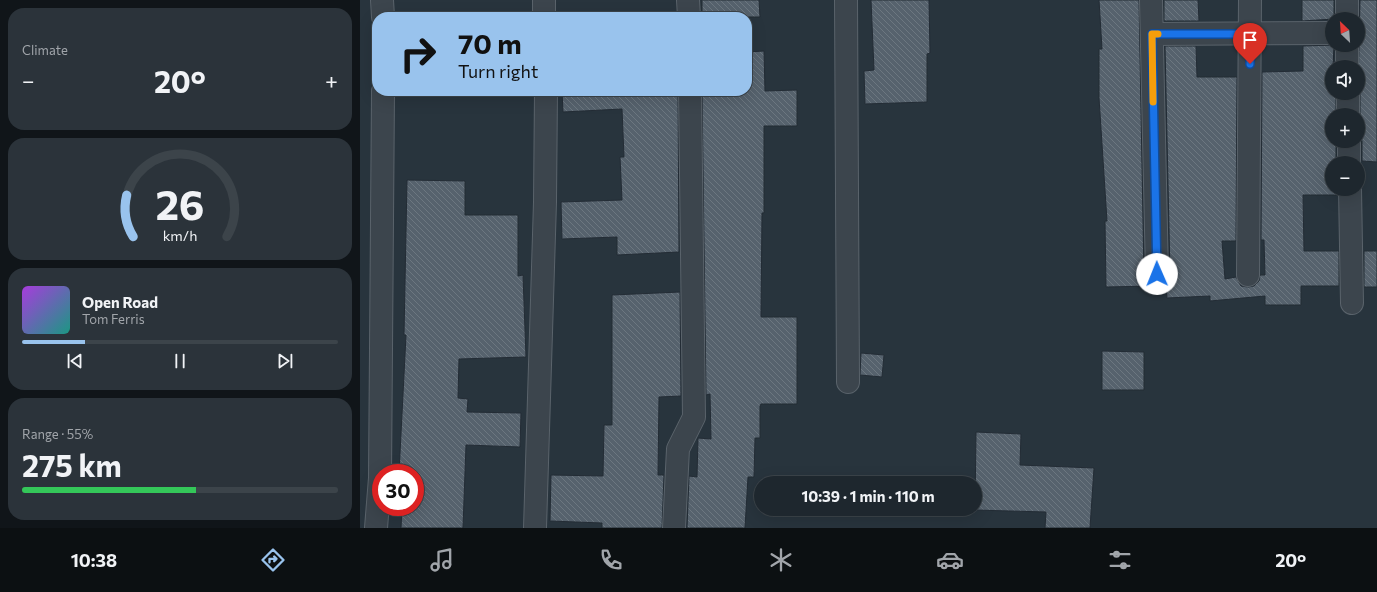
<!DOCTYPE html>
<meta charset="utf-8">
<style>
body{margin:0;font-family:Commissioner,sans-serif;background:#2b333a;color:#f1f3f6;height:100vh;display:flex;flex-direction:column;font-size:15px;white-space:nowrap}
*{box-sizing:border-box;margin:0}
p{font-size:13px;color:#a1a5aa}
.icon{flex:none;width:22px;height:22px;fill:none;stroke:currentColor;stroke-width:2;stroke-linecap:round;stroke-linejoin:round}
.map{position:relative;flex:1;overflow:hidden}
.side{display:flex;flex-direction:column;gap:8px;padding:8px;background:#101519;width:360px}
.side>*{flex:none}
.guide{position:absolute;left:12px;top:12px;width:380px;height:84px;border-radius:16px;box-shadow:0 4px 16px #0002,0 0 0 1px #3c444a;background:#99c3ed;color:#111;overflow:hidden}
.needle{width:26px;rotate:335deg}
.controls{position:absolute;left:965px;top:12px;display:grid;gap:8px}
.controls a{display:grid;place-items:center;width:40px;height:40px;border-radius:50%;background:#1e272e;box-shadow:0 4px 16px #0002,0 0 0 1px #3c444a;font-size:20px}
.speed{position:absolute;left:12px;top:464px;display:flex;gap:8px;font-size:20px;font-weight:700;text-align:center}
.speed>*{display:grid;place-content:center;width:52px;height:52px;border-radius:50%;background:#1e272e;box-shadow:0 4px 16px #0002,0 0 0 1px #3c444a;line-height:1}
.speed .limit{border:6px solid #d22;background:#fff;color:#111}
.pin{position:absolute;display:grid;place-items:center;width:34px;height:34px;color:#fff;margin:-41px -17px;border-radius:50% 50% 50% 0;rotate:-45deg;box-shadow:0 0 4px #0007}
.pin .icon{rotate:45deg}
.me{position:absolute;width:44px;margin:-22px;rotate:359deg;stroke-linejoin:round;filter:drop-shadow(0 0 3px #0008)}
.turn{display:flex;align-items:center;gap:14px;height:84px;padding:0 20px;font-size:18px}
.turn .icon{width:52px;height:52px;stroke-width:2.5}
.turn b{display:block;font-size:28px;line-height:34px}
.big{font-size:30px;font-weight:700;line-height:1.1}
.side .widget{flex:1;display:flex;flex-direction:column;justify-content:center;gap:6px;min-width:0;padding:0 14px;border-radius:16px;background:#2b333a}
.side .dial{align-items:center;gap:0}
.dial svg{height:104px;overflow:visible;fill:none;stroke:#3c444a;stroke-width:7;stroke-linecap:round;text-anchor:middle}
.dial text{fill:#f1f3f6;stroke:none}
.song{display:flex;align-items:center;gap:12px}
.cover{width:48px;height:48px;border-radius:6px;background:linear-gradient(135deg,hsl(280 70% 55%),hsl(170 70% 35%))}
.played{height:4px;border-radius:2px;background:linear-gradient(90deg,#99c3ed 20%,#3c444a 20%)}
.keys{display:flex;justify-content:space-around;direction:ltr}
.heat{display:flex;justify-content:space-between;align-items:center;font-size:22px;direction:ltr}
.charge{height:6px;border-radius:3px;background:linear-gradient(90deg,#34c759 55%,#3c444a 0)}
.trip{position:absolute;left:394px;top:476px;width:228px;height:40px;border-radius:20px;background:#1e272e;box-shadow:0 4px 16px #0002,0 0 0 1px #3c444a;font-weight:700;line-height:40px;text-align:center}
.tabs{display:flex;height:64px;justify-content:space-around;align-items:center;background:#0c1012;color:#a1a5aa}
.tabs .icon{width:28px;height:28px}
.tabs .current{color:#99c3ed}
.tabs b{font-size:18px;color:#f1f3f6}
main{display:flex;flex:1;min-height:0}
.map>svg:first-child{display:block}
.building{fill:url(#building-back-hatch);stroke:#232c35}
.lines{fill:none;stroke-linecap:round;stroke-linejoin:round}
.minor-casing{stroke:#5a636b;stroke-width:24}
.minor{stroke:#3c454d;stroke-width:22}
.route-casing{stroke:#114b97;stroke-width:10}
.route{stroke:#1a73e8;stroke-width:7}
.slow{stroke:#f59e0b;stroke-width:7}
</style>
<main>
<section class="side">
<div class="widget"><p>Climate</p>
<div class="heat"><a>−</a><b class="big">20°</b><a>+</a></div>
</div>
<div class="widget dial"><svg viewBox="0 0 100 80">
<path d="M14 69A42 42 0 1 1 86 69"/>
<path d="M14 69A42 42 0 0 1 9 37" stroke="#99c3ed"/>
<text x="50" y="56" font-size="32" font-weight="700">26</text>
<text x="50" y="72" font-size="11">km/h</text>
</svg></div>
<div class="widget">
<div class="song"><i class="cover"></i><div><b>Open Road</b><p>Tom Ferris</p></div></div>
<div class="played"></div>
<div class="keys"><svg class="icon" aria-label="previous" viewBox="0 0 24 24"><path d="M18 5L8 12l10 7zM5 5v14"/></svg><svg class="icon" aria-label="pause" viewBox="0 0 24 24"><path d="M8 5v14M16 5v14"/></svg><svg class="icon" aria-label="next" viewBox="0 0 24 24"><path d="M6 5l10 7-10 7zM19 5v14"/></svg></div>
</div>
<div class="widget"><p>Range · 55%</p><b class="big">275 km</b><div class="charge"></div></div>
</section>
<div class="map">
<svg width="1017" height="528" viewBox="0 0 1017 528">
<defs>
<pattern id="building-back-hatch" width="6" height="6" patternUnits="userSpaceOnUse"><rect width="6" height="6" fill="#56626d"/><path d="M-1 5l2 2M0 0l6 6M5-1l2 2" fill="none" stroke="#6c7780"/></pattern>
</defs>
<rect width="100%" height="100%" fill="#28343d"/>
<!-- building -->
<path class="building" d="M 342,0 L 399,0 L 400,17 L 342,17 Z
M 511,0 L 569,0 L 570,53 L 567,54 L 567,102 L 505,104 L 504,71 L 514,70 Z
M 739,0 L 779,0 L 784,275 L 787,282 L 793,286 L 746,287 L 745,221 L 747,221 L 739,98 L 739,49 L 742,49 Z
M 804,0 L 838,0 L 839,21 L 804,21 Z
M 942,0 L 974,0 L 974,19 L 942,21 Z
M 1000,0 L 1017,0 L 1017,162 L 1002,161 L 1002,141 L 998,133 L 998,122 L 1000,115 L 1000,93 L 998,86 Z
M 974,45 L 972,93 L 976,93 L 976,115 L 972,115 L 972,141 L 976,141 L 976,163 L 972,163 L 972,189 L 978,189 L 978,195 L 943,195 L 944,251 L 979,251 L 979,286 L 941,286 L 941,305 L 905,305 L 905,296 L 850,301 L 850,296 L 807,298 L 806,286 L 802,286 L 808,281 L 810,275 L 805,46 L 836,46 L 837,77 L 877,77 L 876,241 L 862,241 L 865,279 L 876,277 L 881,286 L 888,287 L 894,286 L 899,281 L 900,275 L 905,275 L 904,240 L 901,240 L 902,72 L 943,71 L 943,46 Z
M 404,51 L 405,91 L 437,90 L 437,126 L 404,126 L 404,213 L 402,213 L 401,317 L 437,317 L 437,404 L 401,404 L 400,406 L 400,438 L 395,438 L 394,477 L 388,477 L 385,528 L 327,528 L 329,476 L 337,477 L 338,438 L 351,439 L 350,394 L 346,395 L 342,91 L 387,91 L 387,52 Z
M 202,91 L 318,91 L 319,252 L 257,255 L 257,237 L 202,239 L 201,202 L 262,200 L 260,157 L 264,157 L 262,109 L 203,112 Z
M 47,180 L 105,181 L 105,215 L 158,215 L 158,276 L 163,275 L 166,357 L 99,359 L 98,398 L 108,399 L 107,412 L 161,413 L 160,447 L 106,445 L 103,528 L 41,528 L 42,507 L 55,507 L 55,473 L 39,473 L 46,335 L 44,335 Z
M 1004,251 L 1017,251 L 1017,287 L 1004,287 Z
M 320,292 L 321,396 L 299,397 L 298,475 L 304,475 L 302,528 L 242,528 L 242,523 L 190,521 L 191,475 L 243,476 L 244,425 L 252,425 L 252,295 Z
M 742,351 L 784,352 L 784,390 L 742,390 Z
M 501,353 L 524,355 L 522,377 L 500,375 Z
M 616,432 L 661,434 L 660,465 L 734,468 L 730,528 L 685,528 L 686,512 L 614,510 L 615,509 Z"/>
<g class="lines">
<defs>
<path id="minor" d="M 22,0 L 23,17
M 184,0 L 184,17
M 328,0 L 329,17
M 486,0 L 488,382
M 791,0 L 797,275
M 987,0 L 987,19
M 792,34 L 972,33
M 987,45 L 987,67
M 988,93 L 988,115
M 989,141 L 989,163
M 990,189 L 992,303
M 888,275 L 890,0
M 16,528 L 20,478 L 23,91
M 175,528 L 185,202 L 186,91
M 314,528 L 318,449 L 334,417 L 330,91"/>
</defs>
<!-- minor casing -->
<use href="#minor" class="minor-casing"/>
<!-- minor -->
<use href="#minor" class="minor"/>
</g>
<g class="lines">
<defs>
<path id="route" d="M 797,274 L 792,34 L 891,34 L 890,64"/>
</defs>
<!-- route casing -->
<use href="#route" class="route-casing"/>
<!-- route -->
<use href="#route" class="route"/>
<!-- slow -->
<path class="slow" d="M 793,102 L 792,34 L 798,34"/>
</g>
</svg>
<div class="controls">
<a><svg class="needle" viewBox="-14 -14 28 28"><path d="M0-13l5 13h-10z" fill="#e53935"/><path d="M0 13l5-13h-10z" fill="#a1a5aa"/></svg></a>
<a><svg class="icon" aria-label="sound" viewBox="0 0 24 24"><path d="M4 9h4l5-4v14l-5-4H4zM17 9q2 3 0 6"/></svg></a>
<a>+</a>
<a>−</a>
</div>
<div class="speed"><div class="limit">30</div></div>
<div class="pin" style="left:890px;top:64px;background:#d93025"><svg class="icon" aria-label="arrive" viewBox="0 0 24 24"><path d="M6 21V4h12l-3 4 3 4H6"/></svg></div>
<svg class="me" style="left:797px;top:274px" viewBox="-20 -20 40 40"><circle r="19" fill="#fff"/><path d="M0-13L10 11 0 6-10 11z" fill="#1a73e8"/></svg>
<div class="trip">10:39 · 1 min · 110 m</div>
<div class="guide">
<div class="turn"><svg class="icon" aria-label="right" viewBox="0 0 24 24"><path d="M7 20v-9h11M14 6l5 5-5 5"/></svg><div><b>70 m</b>Turn right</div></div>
</div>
</div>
</main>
<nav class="tabs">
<b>10:38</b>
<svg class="icon current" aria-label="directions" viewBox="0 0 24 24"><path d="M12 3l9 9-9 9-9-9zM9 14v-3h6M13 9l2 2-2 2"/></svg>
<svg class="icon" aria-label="music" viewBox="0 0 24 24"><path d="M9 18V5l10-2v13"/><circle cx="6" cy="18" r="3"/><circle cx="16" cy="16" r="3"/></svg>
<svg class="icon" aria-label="phone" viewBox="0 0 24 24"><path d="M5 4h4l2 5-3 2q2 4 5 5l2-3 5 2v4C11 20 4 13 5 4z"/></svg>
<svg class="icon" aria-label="climate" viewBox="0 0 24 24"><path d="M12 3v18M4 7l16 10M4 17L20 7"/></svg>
<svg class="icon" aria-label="car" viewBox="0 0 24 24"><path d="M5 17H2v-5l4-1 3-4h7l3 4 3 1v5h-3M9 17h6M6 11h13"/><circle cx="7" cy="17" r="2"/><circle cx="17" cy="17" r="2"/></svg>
<svg class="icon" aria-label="filters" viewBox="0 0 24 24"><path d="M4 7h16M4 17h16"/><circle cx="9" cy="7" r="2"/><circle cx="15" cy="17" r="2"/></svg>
<b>20°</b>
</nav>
